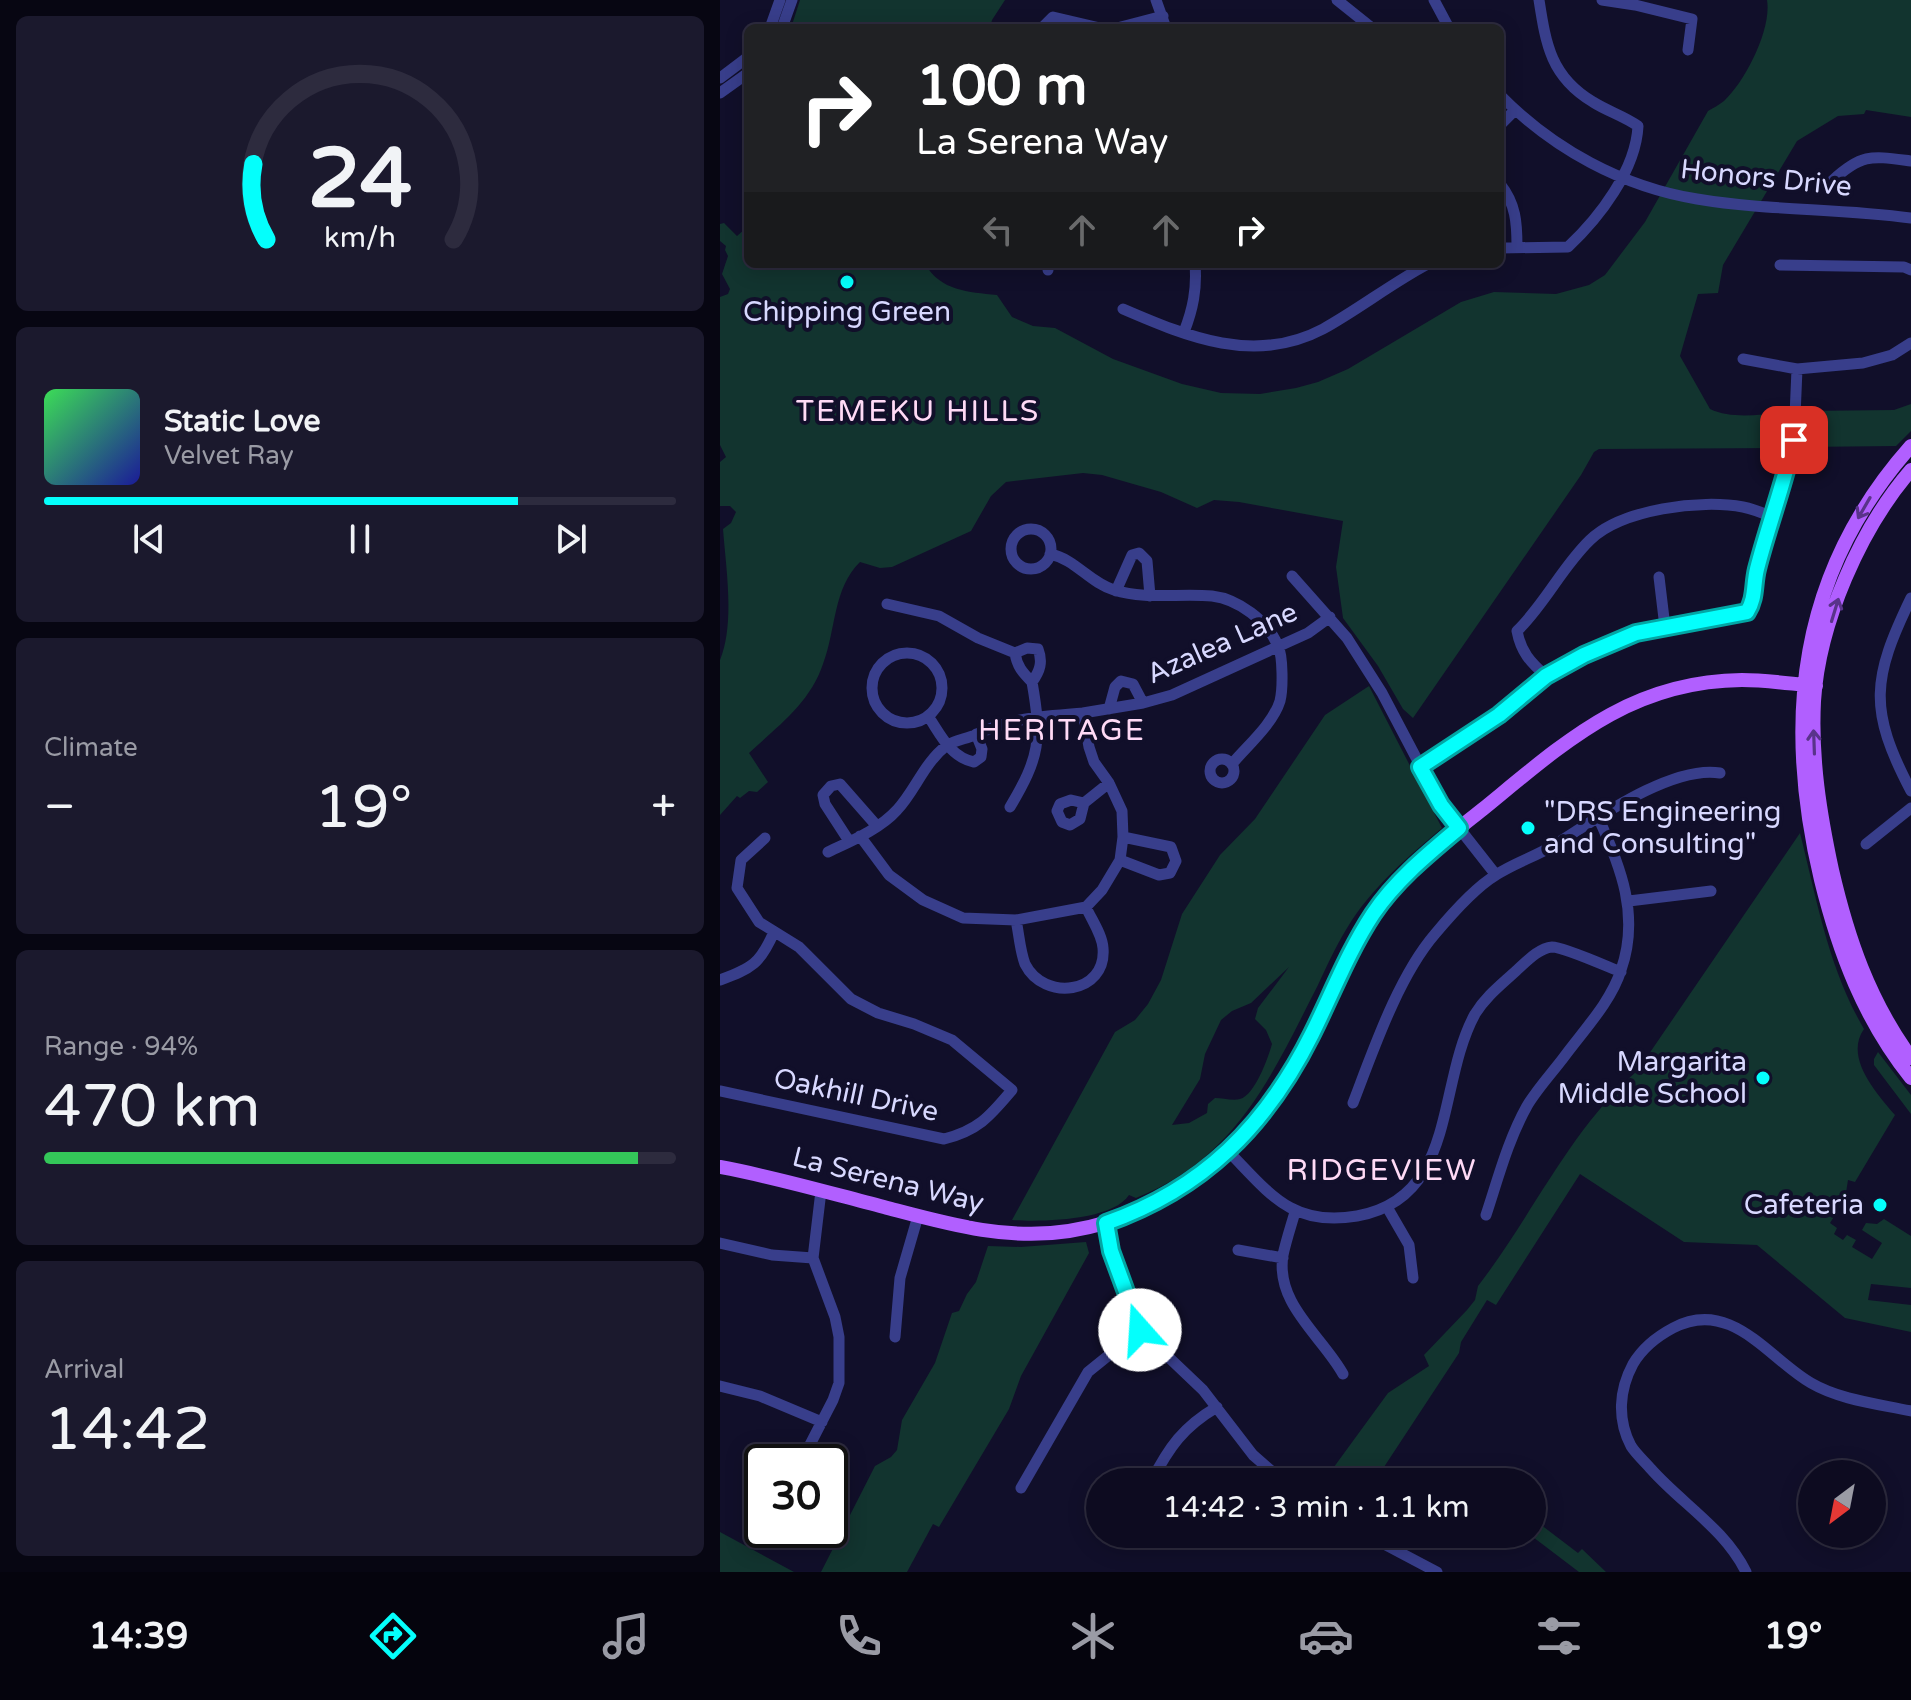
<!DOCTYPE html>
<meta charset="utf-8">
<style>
body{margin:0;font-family:"Varela Round",sans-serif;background:#1b192d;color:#f1f3f6;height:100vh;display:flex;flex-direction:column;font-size:30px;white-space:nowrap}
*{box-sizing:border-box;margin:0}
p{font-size:26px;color:#9a9ba5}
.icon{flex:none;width:44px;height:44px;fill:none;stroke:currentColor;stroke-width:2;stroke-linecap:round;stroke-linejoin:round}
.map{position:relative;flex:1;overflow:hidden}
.side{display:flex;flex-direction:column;gap:16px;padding:16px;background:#070612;width:720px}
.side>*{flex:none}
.guide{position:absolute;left:24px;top:24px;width:760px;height:244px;border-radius:12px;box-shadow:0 4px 20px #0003,0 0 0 2px #2d2b3e;background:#202124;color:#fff;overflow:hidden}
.needle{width:52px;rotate:212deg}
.buttons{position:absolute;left:1078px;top:1460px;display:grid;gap:16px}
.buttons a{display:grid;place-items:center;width:88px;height:88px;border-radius:50%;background:#0d0b20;box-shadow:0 4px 20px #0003,0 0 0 2px #2d2b3e;font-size:40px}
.speed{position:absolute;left:24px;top:1444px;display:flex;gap:16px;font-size:40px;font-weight:700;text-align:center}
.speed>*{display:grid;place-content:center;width:104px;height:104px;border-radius:50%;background:#0d0b20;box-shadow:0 4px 20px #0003,0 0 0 2px #2d2b3e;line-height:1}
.speed .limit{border:4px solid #111;border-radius:12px;background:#fff;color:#111}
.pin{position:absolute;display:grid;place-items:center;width:68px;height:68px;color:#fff;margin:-34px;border-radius:16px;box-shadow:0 4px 12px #0006}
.me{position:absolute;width:88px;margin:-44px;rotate:341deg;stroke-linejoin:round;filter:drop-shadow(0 0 6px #0008)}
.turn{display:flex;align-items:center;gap:28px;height:168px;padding:0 40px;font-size:36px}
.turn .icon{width:104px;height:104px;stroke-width:2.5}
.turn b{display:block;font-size:56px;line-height:68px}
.lanes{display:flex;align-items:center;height:76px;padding:0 40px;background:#0003;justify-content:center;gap:40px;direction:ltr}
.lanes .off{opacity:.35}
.big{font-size:60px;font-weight:600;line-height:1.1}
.side .tile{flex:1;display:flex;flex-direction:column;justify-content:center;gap:12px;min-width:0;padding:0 28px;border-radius:12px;background:#1b192d}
.side .dial{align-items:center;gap:0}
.dial svg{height:208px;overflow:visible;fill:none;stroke:#2d2b3e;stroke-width:7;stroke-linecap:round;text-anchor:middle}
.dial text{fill:#f1f3f6;stroke:none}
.song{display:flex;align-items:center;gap:24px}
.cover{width:96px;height:96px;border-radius:12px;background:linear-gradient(135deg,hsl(130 70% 55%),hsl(240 70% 35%))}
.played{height:8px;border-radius:4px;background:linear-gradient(90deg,#04fffc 75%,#2d2b3e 75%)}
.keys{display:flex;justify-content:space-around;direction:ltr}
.heat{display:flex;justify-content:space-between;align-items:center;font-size:44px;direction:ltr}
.charge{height:12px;border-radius:6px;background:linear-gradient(90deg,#34c759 94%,#2d2b3e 0)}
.trip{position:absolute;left:366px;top:1468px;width:460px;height:80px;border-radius:40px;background:#0d0b20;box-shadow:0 4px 20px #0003,0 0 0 2px #2d2b3e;font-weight:600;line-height:80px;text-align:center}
.dock{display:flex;height:128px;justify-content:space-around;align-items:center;background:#05040d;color:#9a9ba5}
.dock .icon{width:56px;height:56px}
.dock .selected{color:#04fffc}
.dock b{font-size:36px;color:#f1f3f6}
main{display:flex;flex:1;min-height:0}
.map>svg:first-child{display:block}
.green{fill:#12342f;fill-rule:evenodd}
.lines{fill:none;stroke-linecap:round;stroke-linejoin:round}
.minor{stroke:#383e8b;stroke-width:11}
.major{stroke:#b15fff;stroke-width:14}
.oneway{stroke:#59338a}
.route-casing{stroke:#03a6a4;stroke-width:20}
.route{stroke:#04fffc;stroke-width:14}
.poi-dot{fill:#04fffc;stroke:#110f2a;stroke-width:3}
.labels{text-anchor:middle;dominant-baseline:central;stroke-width:8;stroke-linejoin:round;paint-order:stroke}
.street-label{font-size:28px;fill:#d8d8ff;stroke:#110f2a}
.poi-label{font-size:28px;fill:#d8d8ff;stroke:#110f2a;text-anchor:end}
.neighbourhood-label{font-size:30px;letter-spacing:2px;fill:#ffdaf6;stroke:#110f2a}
</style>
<main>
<section class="side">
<div class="tile dial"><svg viewBox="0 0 100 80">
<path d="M14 69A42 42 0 1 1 86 69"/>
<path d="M14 69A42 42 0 0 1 9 40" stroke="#04fffc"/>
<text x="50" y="56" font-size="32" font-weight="700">24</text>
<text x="50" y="72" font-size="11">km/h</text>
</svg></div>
<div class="tile">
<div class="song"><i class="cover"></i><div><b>Static Love</b><p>Velvet Ray</p></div></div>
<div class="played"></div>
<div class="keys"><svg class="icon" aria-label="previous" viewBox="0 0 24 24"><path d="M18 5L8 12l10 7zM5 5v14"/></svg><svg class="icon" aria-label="pause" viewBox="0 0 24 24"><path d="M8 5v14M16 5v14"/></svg><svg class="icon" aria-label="next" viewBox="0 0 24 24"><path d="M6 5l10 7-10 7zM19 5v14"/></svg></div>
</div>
<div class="tile"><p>Climate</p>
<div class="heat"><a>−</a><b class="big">19°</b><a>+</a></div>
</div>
<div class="tile"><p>Range · 94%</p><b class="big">470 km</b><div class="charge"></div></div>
<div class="tile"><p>Arrival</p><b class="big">14:42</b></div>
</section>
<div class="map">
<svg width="1191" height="1572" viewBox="0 0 1191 1572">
<rect width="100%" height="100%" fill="#110f2a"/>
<!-- green -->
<path class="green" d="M 80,0 L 285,0 L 272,20 L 270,28 L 71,28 Z
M 1047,0 L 1191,0 L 1191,117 L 1146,110 L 1144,114 L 1118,116 L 1077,141 L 1003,265 L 998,293 L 978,294 L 960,356 L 990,409 C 1013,420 1044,414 1068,412 L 1065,448 L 879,449 L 874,452 L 861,475 L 693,718 L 683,709 L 658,666 L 623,618 L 616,567 L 623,521 L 519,502 L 494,500 L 477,508 L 441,492 L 382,475 L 363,473 L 286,482 L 271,496 L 251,531 L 172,567 L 160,568 L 140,562 C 113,588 116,630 103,664 C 90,703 58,726 29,753 L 48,782 L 37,792 L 29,791 L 20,798 L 17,796 L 0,815 L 0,660 C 15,623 6,569 3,529 L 11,523 L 16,512 L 10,506 L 0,506 L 0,462 L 6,457 L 0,445 L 0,297 L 8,294 L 10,289 L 2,274 L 8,256 L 5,250 L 6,246 L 0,241 L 0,224 L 4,223 L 17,236 L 25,229 L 22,225 L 28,219 L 28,264 L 205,264 C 221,291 248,292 277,295 L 292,317 L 313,326 L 335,328 L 393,359 L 462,384 L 501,393 L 540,394 L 576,388 L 598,382 L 628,369 L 741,302 L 774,292 L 836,294 L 869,285 L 885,275 L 925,222 L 988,111 C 993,108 999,105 1004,101 C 1025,82 1052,29 1047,0 Z
M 1191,404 L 1191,431 L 1176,446 L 1082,447 L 1085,411 L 1174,410 Z
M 649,686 L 722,828 C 689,856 657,883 632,920 C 619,940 608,963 598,985 C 552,1075 517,1158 416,1198 L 409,1195 C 392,1221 320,1222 292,1220 L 395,1032 L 415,1020 L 428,1004 L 441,980 L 462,914 L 500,855 L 535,819 L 605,715 ZM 569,967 L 538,1008 L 535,1019 L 546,1030 L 552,1044 C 548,1058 535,1095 520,1099 C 513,1101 502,1098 495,1098 L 488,1104 L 487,1113 L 469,1123 L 452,1125 L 480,1079 L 485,1054 L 501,1020 L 512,1011 L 531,1003 Z
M 1080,833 C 1097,900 1108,967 1144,1029 C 1124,1057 1156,1093 1175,1115 L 1135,1182 L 1128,1180 L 1125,1199 L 1110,1223 L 1117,1228 L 1114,1234 L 1123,1240 L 1127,1235 L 1136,1240 L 1132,1247 L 1152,1259 L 1162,1243 L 1142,1230 L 1146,1223 L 1157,1224 L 1164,1219 L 1191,1236 L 1191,1288 L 1151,1284 L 1148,1300 L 1191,1305 L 1191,1332 L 1125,1318 L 1037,1245 L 964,1242 L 860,1174 L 776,1305 L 767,1300 L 741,1342 L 739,1353 L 664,1467 L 669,1476 L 733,1471 L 760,1482 L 603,1482 L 668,1393 L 709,1366 L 704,1355 L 747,1310 L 755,1300 L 758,1286 C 813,1215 850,1129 918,1070 Z
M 1158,1052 L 1191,1095 L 1191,1114 L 1154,1065 L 1154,1059 Z
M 366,1242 L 369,1253 L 301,1376 L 289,1409 L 219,1527 L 213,1524 L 187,1572 L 101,1572 L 155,1466 L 171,1457 L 177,1450 L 182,1420 L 215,1363 L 232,1313 L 239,1311 L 247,1294 L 256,1282 L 268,1246 L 301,1247 Z
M 812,1518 L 858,1553 L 862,1549 L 886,1572 L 859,1572 L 809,1534 L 812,1534 Z
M 0,1532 L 74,1572 L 0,1572 Z"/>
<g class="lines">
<!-- minor -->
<path class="minor" d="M 436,0 L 446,28
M 617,0 L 652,28
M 714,0 L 729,28
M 882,0 L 915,5 L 972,19 L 968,50
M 50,28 L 60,0
M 62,28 L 72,0
M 322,28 L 333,17 L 380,28
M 397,28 L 443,16
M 0,78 L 28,57
M 0,93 L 28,73
M 780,95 C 833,149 903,187 977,199 C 1048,211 1120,208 1191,218
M 780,125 L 795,110
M 1112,181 C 1142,153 1152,156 1191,161
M 780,184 C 796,204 797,223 797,247
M 780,248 L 848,247 C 879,218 916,170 918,126 C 904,116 887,111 873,102 C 831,77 826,45 819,0
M 1060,265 L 1184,267 L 1191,270
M 328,270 L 328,264
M 403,309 C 468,337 535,365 603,329 C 639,309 672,283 708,264
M 464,332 C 473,309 477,289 475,264
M 1023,359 L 1077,369 L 1143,363 L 1172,355 L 1191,343
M291 549a20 20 0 1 1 40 0a20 20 0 1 1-40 0Z
M 330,554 C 355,559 370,583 394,590 C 426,600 459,593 492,596 C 518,599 548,621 558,646 C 563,656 563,689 560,701 C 553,724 527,746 512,764
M 572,576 L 627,638 L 662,693 L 721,805 L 776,875
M 939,577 L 945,627
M 396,591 L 412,555 L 419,553 L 427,561 L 430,596
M 1191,598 C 1152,679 1148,709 1191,791
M 167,604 L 219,616 L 258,638 L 295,653
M152 688a35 35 0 1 1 70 0a35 35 0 1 1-70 0Z
M 826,676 C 810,662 801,652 797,631 C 825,604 842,567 870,540 C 902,509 981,499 1023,507 C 1033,509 1043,513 1052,517
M 389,709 L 395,687 L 401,681 L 413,684 L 423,703
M 363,713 L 423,703 L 452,695 L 588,633 L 610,617
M 208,716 C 221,735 230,757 254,762 L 261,757 L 262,749 L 256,734
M490 771a12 12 0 1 1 24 0a12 12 0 1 1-24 0Z
M 700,767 L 779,715 L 826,676 L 864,655 L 916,633 L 1027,612 L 1034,601 L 1037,570 L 1067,474 L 1074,440 L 1077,369
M 351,800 L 364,803 L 360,819 L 350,825 L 342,822 L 337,811 L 340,804 Z
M 364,803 L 389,783
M 290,807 C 320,757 322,739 312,682 C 320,671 323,662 318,649 L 307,648 L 295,653 C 297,666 302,672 312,682
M 129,841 L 105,804 L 103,795 L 111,786 L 120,784 L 156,825
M 1146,844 L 1191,808
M 108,852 C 131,841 160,829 177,810 C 195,791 204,763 226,746 C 234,740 246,739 255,735 C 289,718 325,716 363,713 L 369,747 L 374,762 L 389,783 L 402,811 L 403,837 L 400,860 L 382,890 L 366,907 L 296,920 L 243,918 L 203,900 L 169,875 L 140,836
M 400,860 L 439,875 L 450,873 L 456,861 L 451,847 L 403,837
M 909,901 L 991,891
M 296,920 C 299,934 300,951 305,964 C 324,1002 387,994 383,948 C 382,934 371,919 366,907
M 0,980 C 32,968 40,964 54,932
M 0,1091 L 224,1139 C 259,1130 270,1116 292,1090 L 232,1040 L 194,1024 L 158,1013 L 131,999 L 79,947 L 39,922 L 17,888 L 21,860 L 45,838
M 633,1103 C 653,1051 678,977 715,934 C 730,916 756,887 776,875 C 794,863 817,856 836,844 C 876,819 952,765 1000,773
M 509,1152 C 550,1194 572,1227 637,1216 C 738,1198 716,1085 755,1014 C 766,996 782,984 797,970 C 806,962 819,948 832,947 C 844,947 888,967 901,972
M 667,1207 L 689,1245 L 693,1278
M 575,1212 C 571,1226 566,1241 563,1255 C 555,1304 602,1336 623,1374
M 766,1215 C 778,1179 788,1140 807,1106 C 817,1089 832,1073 844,1057 C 863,1031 891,1002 901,970 C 920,916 901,867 878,817
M 386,1223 L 391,1251 L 420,1330 L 483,1390 L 533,1455 L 564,1482
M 0,1243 L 52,1255 L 93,1258
M 518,1250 L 563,1258
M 175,1337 L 180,1278 L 198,1216
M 0,1386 L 40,1396 L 102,1422
M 81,1462 L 113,1400 L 119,1383 L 119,1337 L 115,1317 L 93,1258 L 101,1191
M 431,1482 C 449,1447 463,1427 497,1407
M 301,1488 L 368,1372 L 420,1330
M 645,1534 L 717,1572
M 528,1540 L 532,1534
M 1026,1572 C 1005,1529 962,1504 931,1469 C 925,1462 916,1454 911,1446 C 897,1419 899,1390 913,1364 C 923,1347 936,1337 953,1328 C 1011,1297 1049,1359 1091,1383 C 1120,1400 1159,1404 1191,1411"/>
<!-- major -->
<path class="major" d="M 1191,446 C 1078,573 1063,720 1101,880 C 1119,953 1144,1019 1191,1078
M 1191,470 C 1140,529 1099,623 1094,701 C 1091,759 1100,814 1112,870 C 1128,939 1149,1000 1191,1058
M 0,1167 C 55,1177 109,1193 164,1207 C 225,1223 285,1241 349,1231 C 462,1213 541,1135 591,1036 C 611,996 627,953 652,916 C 681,872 723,841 763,809 C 845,742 910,681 1022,680 C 1047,680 1072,684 1096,686"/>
</g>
<!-- one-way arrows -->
<defs><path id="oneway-shaft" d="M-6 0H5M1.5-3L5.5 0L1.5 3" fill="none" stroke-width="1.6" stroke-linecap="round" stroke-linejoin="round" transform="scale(2)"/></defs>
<g class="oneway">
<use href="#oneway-shaft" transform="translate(1144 508) rotate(120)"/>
<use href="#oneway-shaft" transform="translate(1115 610) rotate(-73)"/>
<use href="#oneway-shaft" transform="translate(1094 742) rotate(-92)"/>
</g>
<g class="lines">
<defs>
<path id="route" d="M 420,1330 L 391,1251 L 386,1223 C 483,1189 546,1126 592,1034 C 612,994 628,952 653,914 C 676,880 708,854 739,828 L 721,805 L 700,767 L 779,715 L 826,676 L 864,655 L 916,633 L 1027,612 C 1036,598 1033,585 1037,569 C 1048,526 1064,484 1074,440"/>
</defs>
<!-- route casing -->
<use href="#route" class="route-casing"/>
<!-- route -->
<use href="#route" class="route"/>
</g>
<!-- markers -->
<g class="poi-dot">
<circle cx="127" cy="282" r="8"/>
<circle cx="808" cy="828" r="8"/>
<circle cx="1043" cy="1078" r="8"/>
<circle cx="1160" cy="1205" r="8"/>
</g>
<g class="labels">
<!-- street labels -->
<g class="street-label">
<text transform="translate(1046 178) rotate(6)">Honors Drive</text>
<text transform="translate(502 643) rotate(-24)">Azalea Lane</text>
<text transform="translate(136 1095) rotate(12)">Oakhill Drive</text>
<text transform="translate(168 1180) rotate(14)">La Serena Way</text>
</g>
<!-- poi labels -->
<g class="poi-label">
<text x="127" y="312" text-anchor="middle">Chipping Green</text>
<text x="824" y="812" text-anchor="start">"DRS Engineering<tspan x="824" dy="32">and Consulting"</tspan></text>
<text x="1027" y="1062">Margarita<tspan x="1027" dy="32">Middle School</tspan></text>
<text x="1144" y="1205">Cafeteria</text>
</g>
<!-- neighbourhood labels -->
<g class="neighbourhood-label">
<text x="198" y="411">TEMEKU HILLS</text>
<text x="342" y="730">HERITAGE</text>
<text x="662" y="1170">RIDGEVIEW</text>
</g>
</g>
</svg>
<div class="buttons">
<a><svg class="needle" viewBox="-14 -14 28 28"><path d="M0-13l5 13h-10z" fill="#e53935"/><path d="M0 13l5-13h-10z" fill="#9a9ba5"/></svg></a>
</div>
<div class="speed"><div class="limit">30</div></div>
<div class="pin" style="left:1074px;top:440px;background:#d93025"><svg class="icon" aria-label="arrive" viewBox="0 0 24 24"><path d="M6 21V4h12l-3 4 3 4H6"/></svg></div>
<svg class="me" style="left:420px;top:1330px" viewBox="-20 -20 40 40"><circle r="19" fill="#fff"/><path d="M0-13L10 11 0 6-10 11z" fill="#04fffc"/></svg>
<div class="trip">14:42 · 3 min · 1.1 km</div>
<div class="guide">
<div class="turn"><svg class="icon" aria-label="right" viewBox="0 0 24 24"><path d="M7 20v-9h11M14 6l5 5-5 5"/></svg><div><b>100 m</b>La Serena Way</div></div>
<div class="lanes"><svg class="icon off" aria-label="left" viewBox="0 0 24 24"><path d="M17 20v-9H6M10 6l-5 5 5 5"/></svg><svg class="icon off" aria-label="ahead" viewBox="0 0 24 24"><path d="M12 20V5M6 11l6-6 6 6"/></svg><svg class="icon off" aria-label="ahead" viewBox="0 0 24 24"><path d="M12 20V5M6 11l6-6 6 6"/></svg><svg class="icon" aria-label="right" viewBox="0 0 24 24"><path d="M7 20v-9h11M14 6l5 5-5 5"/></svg></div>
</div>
</div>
</main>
<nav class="dock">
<b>14:39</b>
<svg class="icon selected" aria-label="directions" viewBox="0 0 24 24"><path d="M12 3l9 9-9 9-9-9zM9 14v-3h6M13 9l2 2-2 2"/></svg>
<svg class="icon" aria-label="music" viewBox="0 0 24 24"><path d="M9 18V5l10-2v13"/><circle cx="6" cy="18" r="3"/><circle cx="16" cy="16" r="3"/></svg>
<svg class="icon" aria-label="phone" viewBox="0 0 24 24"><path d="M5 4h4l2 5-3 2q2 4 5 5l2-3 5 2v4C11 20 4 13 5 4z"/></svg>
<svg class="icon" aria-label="climate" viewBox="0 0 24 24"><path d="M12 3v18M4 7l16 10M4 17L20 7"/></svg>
<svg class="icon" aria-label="car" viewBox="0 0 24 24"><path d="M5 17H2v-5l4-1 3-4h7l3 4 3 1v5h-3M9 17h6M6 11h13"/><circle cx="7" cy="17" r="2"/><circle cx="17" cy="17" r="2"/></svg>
<svg class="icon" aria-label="filters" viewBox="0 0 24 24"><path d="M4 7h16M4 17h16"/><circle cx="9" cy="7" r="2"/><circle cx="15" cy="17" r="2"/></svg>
<b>19°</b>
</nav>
